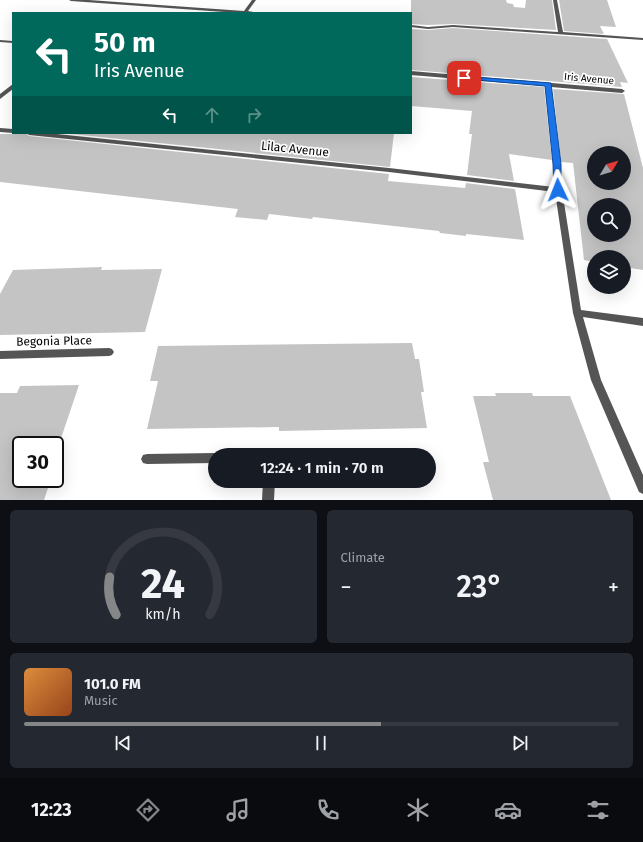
<!DOCTYPE html>
<meta charset="utf-8">
<style>
body{margin:0;font-family:"Fira Sans",sans-serif;background:#242831;color:#f1f3f6;height:100vh;display:flex;flex-direction:column;font-size:15px;white-space:nowrap}
*{box-sizing:border-box;margin:0}
p{font-size:13px;color:#9ea1a6}
.icon{flex:none;width:22px;height:22px;fill:none;stroke:currentColor;stroke-width:2;stroke-linecap:round;stroke-linejoin:round}
.map{position:relative;height:500px;overflow:hidden}
.drawer{display:flex;flex-direction:column;gap:10px;padding:10px;background:#0d0f14;flex:1}
.drawer>*{flex:none}
.guide{position:absolute;left:12px;top:12px;width:400px;height:122px;border-radius:0px;box-shadow:0 4px 16px #0002;background:#00695c;color:#fff;overflow:hidden}
.needle{width:26px;rotate:52deg}
.buttons{position:absolute;left:587px;top:146px;display:grid;gap:8px}
.buttons a{display:grid;place-items:center;width:44px;height:44px;border-radius:50%;background:#171b24;box-shadow:0 4px 16px #0002;font-size:20px}
.speed{position:absolute;left:12px;top:436px;display:flex;gap:8px;font-size:20px;font-weight:700;text-align:center}
.speed>*{display:grid;place-content:center;width:52px;height:52px;border-radius:50%;background:#171b24;box-shadow:0 4px 16px #0002;line-height:1}
.speed .limit{border:2px solid #111;border-radius:6px;background:#fff;color:#111}
.pin{position:absolute;display:grid;place-items:center;width:34px;height:34px;color:#fff;margin:-17px;border-radius:8px;box-shadow:0 2px 6px #0006}
.me{position:absolute;width:44px;margin:-22px;rotate:358deg;stroke-linejoin:round;filter:drop-shadow(0 0 3px #0008)}
.turn{display:flex;align-items:center;gap:14px;height:84px;padding:0 16px;font-size:18px}
.turn .icon{width:52px;height:52px;stroke-width:2.5}
.turn b{display:block;font-size:28px;line-height:34px}
.lanes{display:flex;align-items:center;height:38px;padding:0 16px;background:#0003;justify-content:center;gap:20px;direction:ltr}
.lanes .off{opacity:.35}
.big{font-size:30px;font-weight:600;line-height:1.1}
.drawer .tile{flex:1;display:flex;flex-direction:column;justify-content:center;gap:6px;min-width:0;padding:0 14px;border-radius:6px;background:#242831}
.drawer .dial{align-items:center;gap:0}
.dial svg{height:104px;overflow:visible;fill:none;stroke:#363941;stroke-width:7;stroke-linecap:round;text-anchor:middle}
.dial text{fill:#f1f3f6;stroke:none}
.song{display:flex;align-items:center;gap:12px}
.cover{width:48px;height:48px;border-radius:6px;background:linear-gradient(135deg,hsl(30 70% 55%),hsl(20 70% 35%))}
.played{height:4px;border-radius:2px;background:linear-gradient(90deg,#858687 60%,#363941 60%)}
.keys{display:flex;justify-content:space-around;direction:ltr}
.heat{display:flex;justify-content:space-between;align-items:center;font-size:22px;direction:ltr}
.drawer .tiles{flex:1;display:grid;gap:10px;grid-template-columns:1fr 1fr}
.tile:last-child{grid-column:span 2}
.trip{position:absolute;left:208px;top:448px;width:228px;height:40px;border-radius:20px;background:#171b24;box-shadow:0 4px 16px #0002;font-weight:600;line-height:40px;text-align:center}
.tab-bar{display:flex;height:64px;justify-content:space-around;align-items:center;background:#090b0e;color:#9ea1a6}
.tab-bar .icon{width:28px;height:28px}
.tab-bar .active{color:#858687}
.tab-bar b{font-size:18px;color:#f1f3f6}
.map>svg:first-child{display:block}
.building{fill:#c4c4c4;fill-rule:evenodd}
.lines{fill:none;stroke-linecap:round;stroke-linejoin:round}
.lane{fill:#555;fill-rule:evenodd}
.street{fill:#555;fill-rule:evenodd}
.route{fill:#1a73e8;stroke:#114b97}
.labels{text-anchor:middle;dominant-baseline:central;stroke-width:3.5;stroke-linejoin:round;paint-order:stroke}
.far-street-label{font-size:10px;fill:#000;stroke:#fff}
.street-label{font-size:12px;fill:#000;stroke:#fff}
</style>
<div class="map">
<svg width="643" height="500" viewBox="0 0 643 500">
<rect width="100%" height="100%" fill="#fff"/>
<!-- building -->
<path class="building" d="M 411,0 L 506,0 L 507,3 L 513,4 L 514,7 L 525,8 L 526,0 L 552,0 L 556,30 L 453,24 L 428,25 L 411,24 Z
M 559,0 L 607,0 L 616,27 L 600,26 L 604,34 L 564,31 Z
M 453,28 L 607,39 L 628,83 L 620,82 L 622,87 L 411,70 L 411,29 L 428,30 Z
M 411,77 L 544,87 L 552,160 L 509,154 L 514,181 L 467,175 L 472,134 L 469,134 L 472,111 L 411,106 Z
M 553,89 L 624,94 L 643,168 L 643,270 L 624,267 L 624,257 L 594,257 L 594,262 L 584,260 L 573,163 L 561,162 ZM 594,153 L 624,153 L 624,183 L 594,183 ZM 594,205 L 624,205 L 624,235 L 594,235 Z
M 14,133 L 25,133 L 29,136 L 389,174 L 388,181 L 465,188 L 466,183 L 515,189 L 524,240 L 466,234 L 466,236 L 440,233 L 439,231 L 313,217 L 312,219 L 269,214 L 267,220 L 235,217 L 238,209 L 0,182 L 0,134 L 13,134 Z
M 62,133 L 394,133 L 390,167 Z
M 102,267 L 101,270 L 162,269 L 145,332 L 0,335 L 0,294 L 13,270 Z
M 412,343 L 415,359 L 419,359 L 424,392 L 421,392 L 427,428 L 279,431 L 279,427 L 147,429 L 158,381 L 150,381 L 158,346 Z
M 79,385 L 55,456 L 55,445 L 21,445 L 21,479 L 51,479 L 44,500 L 0,500 L 0,393 L 17,393 L 20,386 Z
M 495,393 L 532,393 L 533,396 L 570,396 L 611,500 L 493,500 L 483,462 L 489,462 L 473,396 L 496,396 Z"/>
<g class="lines">
<!-- lane -->
<path class="lane" d="M 69,0 L 89,0 L 244,11 L 252,0 L 256,0 L 248,11 L 259,13 L 238,13 L 71,1 Z
M 553,0 L 557,0 L 563,32 L 643,38 L 643,40 L 453,27 L 428,29 L 411,27 L 411,25 L 428,27 L 453,25 L 558,32 Z"/>
<!-- street -->
<path class="street" d="M 0,40 L 13,41 L 13,43 L 0,42 Z
M 411,71 L 622,89 L 625,91 L 622,93 L 551,87 L 560,164 L 562,190 L 581,310 L 643,318 L 643,326 L 583,317 L 601,380 L 643,475 L 643,494 L 639,492 L 591,380 L 573,313 L 555,192 L 389,172 L 29,135 L 26,133 L 47,133 L 389,168 L 554,187 L 554,164 L 545,86 L 411,75 Z
M 13,84 L 13,89 L 0,99 L 0,94 Z
M 0,128 L 13,129 L 13,133 L 0,132 Z
M 109,348 L 112,349 L 114,352 L 112,355 L 109,356 L 0,359 L 0,351 Z
M 215,453 L 219,455 L 215,455 L 215,463 L 147,464 L 143,463 L 141,459 L 143,455 L 147,454 Z
M 263,481 L 275,481 L 274,500 L 262,500 Z"/>
</g>
<!-- route -->
<path class="route" d="M 462,76 L 551,83 L 561,164 L 561,192 L 558,193 L 554,190 L 553,164 L 545,86 L 464,79 L 462,79 Z"/>
<g class="labels">
<!-- far-street labels -->
<g class="far-street-label">
<text transform="translate(589 79) rotate(5)">Iris Avenue</text>
</g>
<!-- street labels -->
<g class="street-label">
<text transform="translate(295 149) rotate(6)">Lilac Avenue</text>
<text transform="translate(54 341) rotate(-1)">Begonia Place</text>
</g>
</g>
</svg>
<div class="buttons">
<a><svg class="needle" viewBox="-14 -14 28 28"><path d="M0-13l5 13h-10z" fill="#e53935"/><path d="M0 13l5-13h-10z" fill="#9ea1a6"/></svg></a>
<a><svg class="icon" aria-label="search" viewBox="0 0 24 24"><circle cx="10" cy="10" r="6"/><path d="M15 15l6 6"/></svg></a>
<a><svg class="icon" aria-label="layers" viewBox="0 0 24 24"><path d="M12 4l9 5-9 5-9-5zM3 14l9 5 9-5"/></svg></a>
</div>
<div class="speed"><div class="limit">30</div></div>
<div class="pin" style="left:464px;top:78px;background:#d93025"><svg class="icon" aria-label="arrive" viewBox="0 0 24 24"><path d="M6 21V4h12l-3 4 3 4H6"/></svg></div>
<svg class="me" style="left:558px;top:190px" viewBox="-20 -20 40 40"><path d="M0-17L14 15 0 8-14 15z" fill="#1a73e8" stroke="#fff" stroke-width="4"/></svg>
<div class="trip">12:24 · 1 min · 70 m</div>
<div class="guide">
<div class="turn"><svg class="icon" aria-label="left" viewBox="0 0 24 24"><path d="M17 20v-9H6M10 6l-5 5 5 5"/></svg><div><b>50 m</b>Iris Avenue</div></div>
<div class="lanes"><svg class="icon" aria-label="left" viewBox="0 0 24 24"><path d="M17 20v-9H6M10 6l-5 5 5 5"/></svg><svg class="icon off" aria-label="ahead" viewBox="0 0 24 24"><path d="M12 20V5M6 11l6-6 6 6"/></svg><svg class="icon off" aria-label="right" viewBox="0 0 24 24"><path d="M7 20v-9h11M14 6l5 5-5 5"/></svg></div>
</div>
</div>
<section class="drawer">
<div class="tiles">
<div class="tile dial"><svg viewBox="0 0 100 80">
<path d="M14 69A42 42 0 1 1 86 69"/>
<path d="M14 69A42 42 0 0 1 9 40" stroke="#858687"/>
<text x="50" y="56" font-size="32" font-weight="700">24</text>
<text x="50" y="72" font-size="11">km/h</text>
</svg></div>
<div class="tile"><p>Climate</p>
<div class="heat"><a>−</a><b class="big">23°</b><a>+</a></div>
</div>
<div class="tile">
<div class="song"><i class="cover"></i><div><b>101.0 FM</b><p>Music</p></div></div>
<div class="played"></div>
<div class="keys"><svg class="icon" aria-label="previous" viewBox="0 0 24 24"><path d="M18 5L8 12l10 7zM5 5v14"/></svg><svg class="icon" aria-label="pause" viewBox="0 0 24 24"><path d="M8 5v14M16 5v14"/></svg><svg class="icon" aria-label="next" viewBox="0 0 24 24"><path d="M6 5l10 7-10 7zM19 5v14"/></svg></div>
</div>
</div>
</section>
<nav class="tab-bar">
<b>12:23</b>
<svg class="icon active" aria-label="directions" viewBox="0 0 24 24"><path d="M12 3l9 9-9 9-9-9zM9 14v-3h6M13 9l2 2-2 2"/></svg>
<svg class="icon" aria-label="music" viewBox="0 0 24 24"><path d="M9 18V5l10-2v13"/><circle cx="6" cy="18" r="3"/><circle cx="16" cy="16" r="3"/></svg>
<svg class="icon" aria-label="phone" viewBox="0 0 24 24"><path d="M5 4h4l2 5-3 2q2 4 5 5l2-3 5 2v4C11 20 4 13 5 4z"/></svg>
<svg class="icon" aria-label="climate" viewBox="0 0 24 24"><path d="M12 3v18M4 7l16 10M4 17L20 7"/></svg>
<svg class="icon" aria-label="car" viewBox="0 0 24 24"><path d="M5 17H2v-5l4-1 3-4h7l3 4 3 1v5h-3M9 17h6M6 11h13"/><circle cx="7" cy="17" r="2"/><circle cx="17" cy="17" r="2"/></svg>
<svg class="icon" aria-label="filters" viewBox="0 0 24 24"><path d="M4 7h16M4 17h16"/><circle cx="9" cy="7" r="2"/><circle cx="15" cy="17" r="2"/></svg>
</nav>
